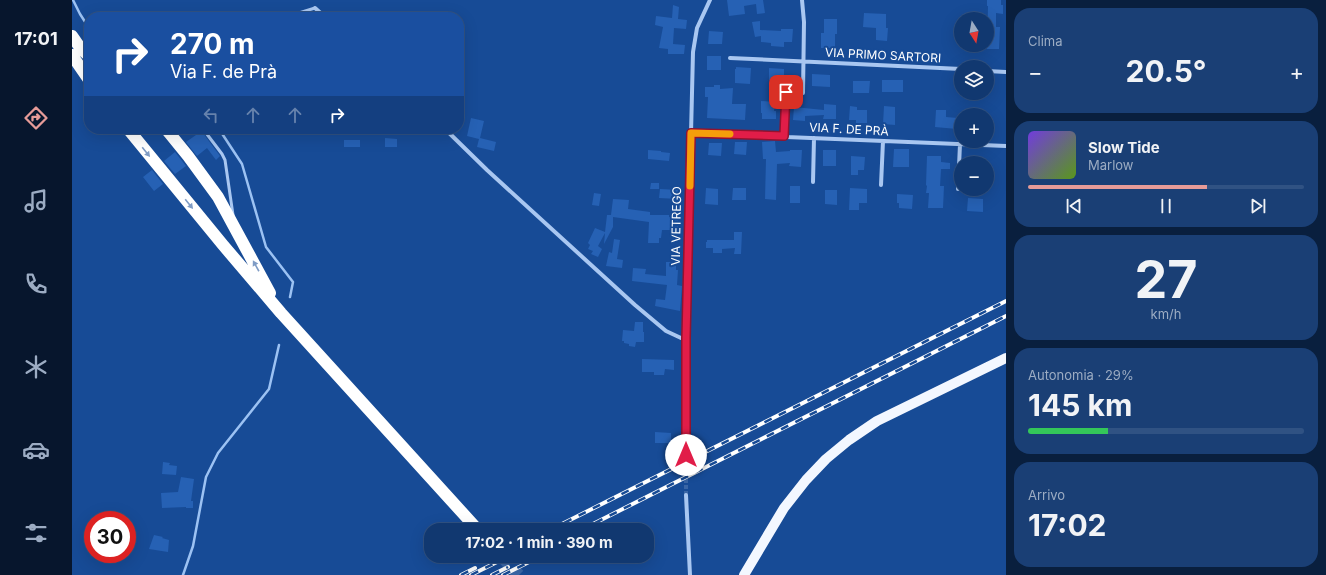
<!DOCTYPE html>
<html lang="it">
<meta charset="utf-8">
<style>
body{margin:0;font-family:Inter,sans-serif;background:#1a3f75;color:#f1f3f6;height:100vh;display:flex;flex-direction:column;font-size:15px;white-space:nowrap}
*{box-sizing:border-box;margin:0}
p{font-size:13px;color:#9cacc3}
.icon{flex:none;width:22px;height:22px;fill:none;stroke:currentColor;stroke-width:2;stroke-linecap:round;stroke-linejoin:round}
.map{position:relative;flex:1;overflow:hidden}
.sheet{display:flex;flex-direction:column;gap:8px;padding:8px;background:#091f3e;width:320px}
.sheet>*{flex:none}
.top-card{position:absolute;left:12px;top:12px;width:380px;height:122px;border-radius:16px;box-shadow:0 4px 16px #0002,0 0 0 1px #305283;background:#1a4fa0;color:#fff;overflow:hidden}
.needle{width:26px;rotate:169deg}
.fabs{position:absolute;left:882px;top:12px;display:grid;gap:8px}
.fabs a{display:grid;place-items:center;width:40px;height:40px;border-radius:50%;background:#113870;box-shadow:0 4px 16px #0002,0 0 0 1px #305283;font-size:20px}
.speed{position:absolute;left:12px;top:511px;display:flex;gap:8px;font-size:20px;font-weight:700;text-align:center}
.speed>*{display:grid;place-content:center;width:52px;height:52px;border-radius:50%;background:#113870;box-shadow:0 4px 16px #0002,0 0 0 1px #305283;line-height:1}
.speed .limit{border:6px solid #d22;background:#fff;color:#111}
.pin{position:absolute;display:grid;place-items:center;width:34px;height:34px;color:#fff;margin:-17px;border-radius:8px;box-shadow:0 2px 6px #0006}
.me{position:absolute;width:44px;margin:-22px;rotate:0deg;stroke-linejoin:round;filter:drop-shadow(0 0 3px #0008)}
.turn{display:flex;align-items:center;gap:14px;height:84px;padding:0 20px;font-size:18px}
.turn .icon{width:52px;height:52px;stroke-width:2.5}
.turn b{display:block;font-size:28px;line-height:34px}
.lanes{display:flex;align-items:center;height:38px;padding:0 20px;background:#0003;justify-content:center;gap:20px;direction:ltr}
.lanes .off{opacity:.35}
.big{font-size:30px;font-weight:700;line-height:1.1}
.sheet .tile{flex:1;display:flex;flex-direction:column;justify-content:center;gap:6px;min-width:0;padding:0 14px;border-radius:16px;background:#1a3f75}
.sheet .dial{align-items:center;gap:0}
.dial b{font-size:52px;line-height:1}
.song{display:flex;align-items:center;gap:12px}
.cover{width:48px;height:48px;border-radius:6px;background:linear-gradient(135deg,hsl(260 70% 55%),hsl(90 70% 35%))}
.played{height:4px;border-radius:2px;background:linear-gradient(90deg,#e69b98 65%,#305283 65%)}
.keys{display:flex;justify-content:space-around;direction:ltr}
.heat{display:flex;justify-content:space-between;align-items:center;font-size:22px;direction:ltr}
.charge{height:6px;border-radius:3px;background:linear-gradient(90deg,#34c759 29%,#305283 0)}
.trip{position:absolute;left:352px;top:523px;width:230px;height:40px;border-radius:16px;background:#113870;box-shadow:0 4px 16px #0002,0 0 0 1px #305283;font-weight:700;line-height:40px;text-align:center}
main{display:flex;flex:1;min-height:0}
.tabs{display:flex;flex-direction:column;width:72px;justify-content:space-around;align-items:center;background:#07162d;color:#9cacc3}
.tabs .icon{width:28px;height:28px}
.tabs .selected{color:#e69b98}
.tabs b{font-size:18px;color:#f1f3f6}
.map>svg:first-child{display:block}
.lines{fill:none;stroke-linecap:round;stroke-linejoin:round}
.stream{stroke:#9cc2f3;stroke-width:2.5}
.building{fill:#2661b4}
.street-tunnel{stroke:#3a66a6;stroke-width:4;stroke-dasharray:4 2;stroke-linecap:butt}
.highway-tunnel{stroke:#3a66a6;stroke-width:12;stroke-dasharray:12 6;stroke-linecap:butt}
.lane{stroke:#a9c7f1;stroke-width:3}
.street{stroke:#a9c7f1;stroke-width:4}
.primary{stroke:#f3f7ff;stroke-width:10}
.highway{stroke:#fff;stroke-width:12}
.rail-casing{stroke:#fff;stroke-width:4}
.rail{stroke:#174b96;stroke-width:2.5;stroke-dasharray:8;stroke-linecap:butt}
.oneway{fill:#7f9cc5}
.route-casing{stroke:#92132f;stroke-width:10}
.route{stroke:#e11d48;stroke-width:7}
.slow{stroke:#f59e0b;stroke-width:7}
.labels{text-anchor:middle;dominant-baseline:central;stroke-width:4;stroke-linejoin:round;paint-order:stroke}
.street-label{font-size:12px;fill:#fff;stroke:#174b96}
</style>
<main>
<nav class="tabs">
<b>17:01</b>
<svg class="icon selected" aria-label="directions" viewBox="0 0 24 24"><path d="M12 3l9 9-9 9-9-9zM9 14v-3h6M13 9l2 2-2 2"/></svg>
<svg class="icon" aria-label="music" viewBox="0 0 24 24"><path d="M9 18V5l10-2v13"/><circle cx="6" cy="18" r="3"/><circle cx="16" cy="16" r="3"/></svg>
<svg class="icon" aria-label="phone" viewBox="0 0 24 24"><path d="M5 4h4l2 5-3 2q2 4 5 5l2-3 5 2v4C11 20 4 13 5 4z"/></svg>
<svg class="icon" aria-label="climate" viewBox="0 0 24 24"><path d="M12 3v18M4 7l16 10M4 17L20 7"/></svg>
<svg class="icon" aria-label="car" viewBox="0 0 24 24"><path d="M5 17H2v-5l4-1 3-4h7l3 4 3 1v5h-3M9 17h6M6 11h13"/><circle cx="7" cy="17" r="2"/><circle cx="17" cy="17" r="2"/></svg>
<svg class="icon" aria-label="filters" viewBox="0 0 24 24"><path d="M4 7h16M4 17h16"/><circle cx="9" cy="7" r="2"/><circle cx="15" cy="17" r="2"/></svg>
</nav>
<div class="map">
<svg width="934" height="575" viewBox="0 0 934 575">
<rect width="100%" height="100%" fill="#174b96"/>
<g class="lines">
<!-- stream -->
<path class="stream" d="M 1,0 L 8,14 L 17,28
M 147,129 L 170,164 L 194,247 L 221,282 L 218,297
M 111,575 L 121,546 L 134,477 L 146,453 L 197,389 L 207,345"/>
</g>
<!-- building -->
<path class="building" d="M 655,0 L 691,0 L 693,13 L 685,14 L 684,4 L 672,6 L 673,14 L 657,16 Z
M 915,0 L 929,0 L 929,5 L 931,5 L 931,14 L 924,13 L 924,27 L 928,27 L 927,49 L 915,49 L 916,6 L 915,6 Z
M 601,5 L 607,7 L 606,19 L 615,20 L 614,29 L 602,28 L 601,44 L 613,45 L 612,54 L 596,54 L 596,49 L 587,48 L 591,27 L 583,25 L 584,16 L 600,18 Z
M 792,13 L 814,14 L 814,28 L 816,28 L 815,41 L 804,40 L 804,28 L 791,27 Z
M 752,19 L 765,19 L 765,34 L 763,34 L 763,48 L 749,48 L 749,33 L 752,33 Z
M 688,21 L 688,30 L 709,31 L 709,29 L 721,29 L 720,42 L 712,42 L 712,47 L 699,46 L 699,43 L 689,42 L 689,36 L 683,37 L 680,22 Z
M 637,31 L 651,32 L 650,44 L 636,44 Z
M 635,56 L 649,56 L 649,70 L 635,70 Z
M 664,67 L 679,68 L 678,84 L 663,83 L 663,69 L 664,69 Z
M 697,68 L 712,69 L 712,81 L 697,80 Z
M 740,74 L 758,75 L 758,87 L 740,86 Z
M 810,80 L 831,80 L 831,92 L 810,92 Z
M 781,81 L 798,81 L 797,93 L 781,93 Z
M 642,85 L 648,85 L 648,89 L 661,88 L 660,104 L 674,104 L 673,120 L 635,118 L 636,97 L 633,97 L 633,87 L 642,87 Z
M 689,101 L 703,102 L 702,111 L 704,111 L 704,119 L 690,119 L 690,113 L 689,113 Z
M 752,104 L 764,105 L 764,119 L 751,119 L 752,115 L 733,116 L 733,121 L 721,120 L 722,107 L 752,110 Z
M 778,106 L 785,107 L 785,110 L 795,110 L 795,123 L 784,123 L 784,120 L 777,120 Z
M 812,106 L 823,107 L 823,125 L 811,124 Z
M 864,110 L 874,110 L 874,117 L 886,118 L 885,129 L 863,127 Z
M 399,118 L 412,121 L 408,138 L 424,142 L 422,151 L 405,147 L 407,139 L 395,136 Z
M 117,129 L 128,129 L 148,156 L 144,160 L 135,148 L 125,156 L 114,142 L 124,135 Z
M 313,138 L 325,139 L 325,147 L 313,147 Z
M 272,140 L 288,140 L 288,147 L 272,147 Z
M 703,141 L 704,152 L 718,151 L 718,150 L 730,150 L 729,167 L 717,166 L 718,163 L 705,164 L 704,200 L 693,199 L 694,159 L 691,159 L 690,142 Z
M 663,142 L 675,142 L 674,155 L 662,154 Z
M 637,143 L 650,143 L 649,156 L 636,155 Z
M 822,149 L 837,149 L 837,167 L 821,167 Z
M 576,150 L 589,151 L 589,152 L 598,153 L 597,161 L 576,159 Z
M 751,150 L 764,150 L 764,166 L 751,166 Z
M 103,152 L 114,166 L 103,174 L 92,161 Z
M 779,156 L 793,157 L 792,170 L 786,170 L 786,175 L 779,175 Z
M 855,156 L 869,156 L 869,162 L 878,163 L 878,169 L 869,169 L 868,186 L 872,186 L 871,208 L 856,208 L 857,193 L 854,193 L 855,186 L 854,185 Z
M 80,170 L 91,184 L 82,191 L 71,177 Z
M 579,183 L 587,183 L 587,189 L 578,189 Z
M 718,186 L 728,186 L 728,203 L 718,203 Z
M 634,188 L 646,189 L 646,205 L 633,204 Z
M 661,188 L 674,188 L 674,200 L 660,200 Z
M 778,188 L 795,189 L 795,203 L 787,203 L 787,210 L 777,210 Z
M 588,189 L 606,190 L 606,199 L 587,198 Z
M 753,190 L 765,190 L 765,205 L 753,204 Z
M 522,193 L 529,194 L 527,206 L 520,205 Z
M 825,194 L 841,195 L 840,209 L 827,208 L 827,203 L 825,203 Z
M 896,198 L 911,199 L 911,212 L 895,211 Z
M 541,199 L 557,200 L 556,209 L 578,212 L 578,215 L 597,215 L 597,217 L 606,217 L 606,230 L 590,230 L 589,238 L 587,238 L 587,243 L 576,243 L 577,222 L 541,217 L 541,227 L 532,244 L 533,233 L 526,246 L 530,249 L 526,257 L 519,254 L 521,251 L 516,249 L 518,245 L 516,243 L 523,228 L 533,232 L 535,215 L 539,215 Z
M 662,232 L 670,232 L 669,254 L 662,254 L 663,248 L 650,249 L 650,253 L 641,253 L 641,248 L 634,248 L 634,242 L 635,242 L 635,240 L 662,240 Z
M 542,239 L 548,240 L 545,259 L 551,260 L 550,268 L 534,266 L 537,252 L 540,253 Z
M 594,262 L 604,262 L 604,270 L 606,270 L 605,285 L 610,286 L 608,311 L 583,306 L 584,299 L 593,300 L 595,285 L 560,281 L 561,268 L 574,269 L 573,274 L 594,276 Z
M 563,322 L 571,322 L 571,332 L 572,332 L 572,342 L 564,342 L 563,347 L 557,346 L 557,344 L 552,343 L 552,341 L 550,341 L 551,330 L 562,331 Z
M 570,359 L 602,360 L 602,370 L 593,369 L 592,375 L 582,375 L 582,372 L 570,372 Z
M 583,432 L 599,433 L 599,443 L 583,443 Z
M 91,462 L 98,463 L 97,465 L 105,466 L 104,475 L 90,474 Z
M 109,477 L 122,479 L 119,501 L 121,501 L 121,508 L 114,508 L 114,507 L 90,508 L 89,493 L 106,492 Z
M 82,535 L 91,537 L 90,538 L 97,540 L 96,552 L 77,549 Z"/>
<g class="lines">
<!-- street-tunnel -->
<path class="street-tunnel" d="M 614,455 L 614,495"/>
<!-- highway-tunnel -->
<path class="highway-tunnel" d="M 429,556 L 447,575"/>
<!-- lane -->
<path class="lane" d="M 214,17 L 243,8
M 131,129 L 150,154 L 153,160 L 161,215"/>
<!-- street -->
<path class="street" d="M 243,8 L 253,17
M 658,58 L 889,69
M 915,71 L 934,72
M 373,129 L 415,170 L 563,305 L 594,331 L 609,338 L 614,338
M 619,133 L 934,146
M 713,136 L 714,92 L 731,93 L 732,22 L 730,0
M 741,182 L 742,138
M 809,185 L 811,141
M 886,189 L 888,144
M 614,455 L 614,338 L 621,52 L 625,28 L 638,0
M 614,495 L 618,575"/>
<!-- primary -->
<path class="primary" d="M 672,575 L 712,508 L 734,480 L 754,459 L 777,440 L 805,421 L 934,358"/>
<!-- highway -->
<path class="highway" d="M 0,36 L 9,49 L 17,56
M 0,55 L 17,80
M 56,129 L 151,245 L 209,313 L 406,530
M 94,129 L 116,156 L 146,197 L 198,293"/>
<defs>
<path id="rail" d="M 478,530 L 934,301
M 509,530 L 934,316
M 389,575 L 403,568
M 399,575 L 437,556
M 420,575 L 436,567
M 431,575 L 469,556"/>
</defs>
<!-- rail casing -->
<use href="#rail" class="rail-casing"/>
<!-- rail -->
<use href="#rail" class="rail"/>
</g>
<!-- one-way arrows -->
<defs><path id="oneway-solid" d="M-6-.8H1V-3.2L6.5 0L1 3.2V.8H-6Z"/></defs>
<g class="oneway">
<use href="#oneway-solid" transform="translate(74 152) rotate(51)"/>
<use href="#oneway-solid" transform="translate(117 204) rotate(51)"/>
<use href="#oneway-solid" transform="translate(184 266) rotate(-119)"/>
</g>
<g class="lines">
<defs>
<path id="route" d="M 614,455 L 614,338 L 619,133 L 712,136 L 714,92"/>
</defs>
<!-- route casing -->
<use href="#route" class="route-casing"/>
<!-- route -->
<use href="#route" class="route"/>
<!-- slow -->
<path class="slow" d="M 618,186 L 619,133 L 658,134"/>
</g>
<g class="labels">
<!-- street labels -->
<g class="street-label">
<text transform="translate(811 55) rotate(3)">VIA PRIMO SARTORI</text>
<text transform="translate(777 129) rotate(3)">VIA F. DE PRÀ</text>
<text transform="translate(604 226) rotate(-89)">VIA VETREGO</text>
</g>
</g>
</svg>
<div class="fabs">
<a><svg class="needle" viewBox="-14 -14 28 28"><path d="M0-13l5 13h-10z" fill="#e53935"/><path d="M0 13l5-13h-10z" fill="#9cacc3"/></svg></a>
<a><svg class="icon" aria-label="layers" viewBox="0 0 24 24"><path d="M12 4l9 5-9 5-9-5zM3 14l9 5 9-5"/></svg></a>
<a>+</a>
<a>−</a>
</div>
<div class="speed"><div class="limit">30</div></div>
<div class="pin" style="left:714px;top:92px;background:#d93025"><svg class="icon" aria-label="arrive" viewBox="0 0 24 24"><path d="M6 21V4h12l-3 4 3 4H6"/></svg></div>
<svg class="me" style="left:614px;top:455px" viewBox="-20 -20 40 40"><circle r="19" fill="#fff"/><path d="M0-13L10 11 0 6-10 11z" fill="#e11d48"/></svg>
<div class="trip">17:02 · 1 min · 390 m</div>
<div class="top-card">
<div class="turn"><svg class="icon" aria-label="right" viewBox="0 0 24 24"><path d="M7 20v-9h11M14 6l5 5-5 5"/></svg><div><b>270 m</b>Via F. de Prà</div></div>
<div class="lanes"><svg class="icon off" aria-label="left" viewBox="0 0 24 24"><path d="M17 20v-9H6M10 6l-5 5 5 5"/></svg><svg class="icon off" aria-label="ahead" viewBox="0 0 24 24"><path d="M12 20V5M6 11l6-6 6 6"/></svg><svg class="icon off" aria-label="ahead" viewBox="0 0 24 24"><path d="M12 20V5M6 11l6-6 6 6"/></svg><svg class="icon" aria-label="right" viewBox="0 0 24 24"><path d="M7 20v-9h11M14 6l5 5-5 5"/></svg></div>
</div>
</div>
<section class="sheet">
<div class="tile"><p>Clima</p>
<div class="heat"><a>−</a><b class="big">20.5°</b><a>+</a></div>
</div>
<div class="tile">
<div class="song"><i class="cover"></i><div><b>Slow Tide</b><p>Marlow</p></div></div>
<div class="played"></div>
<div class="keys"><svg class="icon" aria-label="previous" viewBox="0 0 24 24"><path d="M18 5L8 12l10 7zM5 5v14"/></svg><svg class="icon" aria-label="pause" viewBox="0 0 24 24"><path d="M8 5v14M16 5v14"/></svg><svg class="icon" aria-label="next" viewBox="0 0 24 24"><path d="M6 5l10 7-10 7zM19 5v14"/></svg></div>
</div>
<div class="tile dial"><b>27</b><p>km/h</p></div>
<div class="tile"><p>Autonomia · 29%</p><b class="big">145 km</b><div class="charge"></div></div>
<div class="tile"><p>Arrivo</p><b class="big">17:02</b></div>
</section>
</main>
